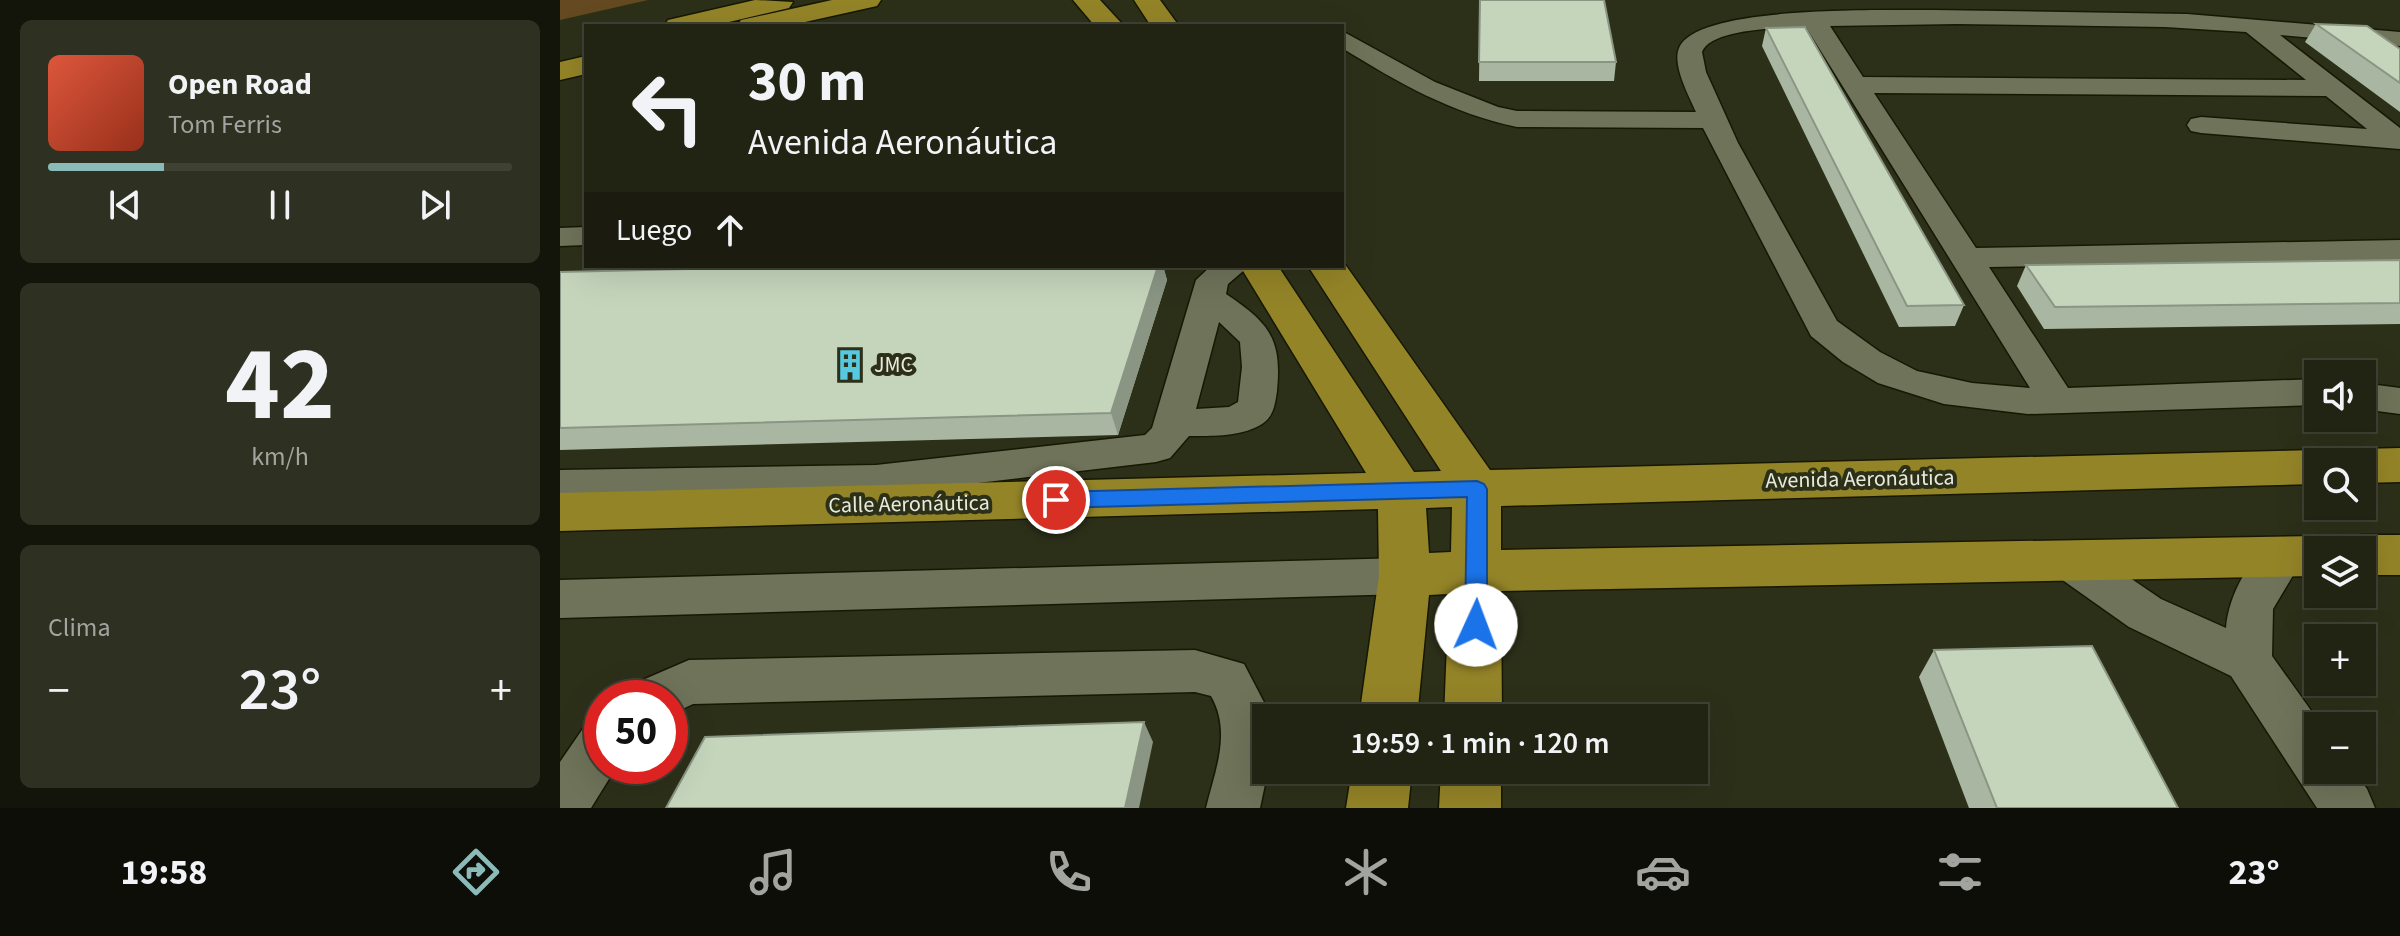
<!DOCTYPE html>
<html lang="es">
<meta charset="utf-8">
<style>
body{margin:0;font-family:"Source Sans 3",sans-serif;background:#2e3021;color:#f1f3f6;height:100vh;display:flex;flex-direction:column;font-size:30px;white-space:nowrap}
*{box-sizing:border-box;margin:0}
p{font-size:26px;color:#a2a4a0}
.icon{flex:none;width:44px;height:44px;fill:none;stroke:currentColor;stroke-width:2;stroke-linecap:round;stroke-linejoin:round}
.map{position:relative;flex:1;overflow:hidden}
.side{display:flex;flex-direction:column;gap:20px;padding:20px;background:#13140a;width:560px}
.side>*{flex:none}
.top-card{position:absolute;left:24px;top:24px;width:760px;height:244px;border-radius:0px;box-shadow:0 8px 32px #0002,0 0 0 2px #3f4133;background:#222413;color:#f1f3f6;overflow:hidden}
.buttons{position:absolute;left:1744px;top:360px;display:grid;gap:16px}
.buttons a{display:grid;place-items:center;width:72px;height:72px;border-radius:0px;background:#222413;box-shadow:0 8px 32px #0002,0 0 0 2px #3f4133;font-size:40px}
.speed{position:absolute;left:24px;top:680px;display:flex;gap:16px;font-size:40px;font-weight:700;text-align:center}
.speed>*{display:grid;place-content:center;width:104px;height:104px;border-radius:50%;background:#222413;box-shadow:0 8px 32px #0002,0 0 0 2px #3f4133;line-height:1}
.speed .limit{border:12px solid #d22;background:#fff;color:#111}
.pin{position:absolute;display:grid;place-items:center;width:68px;height:68px;color:#fff;margin:-34px;border:4px solid #fff;border-radius:50%;box-shadow:0 2px 8px #0007}
.me{position:absolute;width:88px;margin:-44px;rotate:2deg;stroke-linejoin:round;filter:drop-shadow(0 0 6px #0008)}
.turn{display:flex;align-items:center;gap:28px;height:168px;padding:0 32px;font-size:36px}
.turn .icon{width:104px;height:104px;stroke-width:2.5}
.turn b{display:block;font-size:56px;line-height:68px}
.then{display:flex;align-items:center;height:76px;padding:0 32px;background:#0003;gap:16px;font-size:30px}
.big{font-size:60px;font-weight:600;line-height:1.1}
.side .tile{flex:1;display:flex;flex-direction:column;justify-content:center;gap:12px;min-width:0;padding:0 28px;border-radius:12px;background:#2e3021}
.side .dial{align-items:center;gap:0}
.dial b{font-size:104px;line-height:1}
.song{display:flex;align-items:center;gap:24px}
.cover{width:96px;height:96px;border-radius:12px;background:linear-gradient(135deg,hsl(10 70% 55%),hsl(10 70% 35%))}
.played{height:8px;border-radius:4px;background:linear-gradient(90deg,#8bbbb9 25%,#3f4133 25%)}
.keys{display:flex;justify-content:space-around;direction:ltr}
.heat{display:flex;justify-content:space-between;align-items:center;font-size:44px;direction:ltr}
.trip{position:absolute;left:692px;top:704px;width:456px;height:80px;border-radius:0px;background:#222413;box-shadow:0 8px 32px #0002,0 0 0 2px #3f4133;font-weight:600;line-height:80px;text-align:center}
.menu{display:flex;height:128px;justify-content:space-around;align-items:center;background:#0e0e08;color:#a2a4a0}
.menu .icon{width:56px;height:56px}
.menu .active{color:#8bbbb9}
.menu b{font-size:36px;color:#f1f3f6}
main{display:flex;flex:1;min-height:0}
.map>svg:first-child{display:block}
.green{fill:#654920}
.lines{fill:none;stroke-linecap:round;stroke-linejoin:round}
.minor-casing{stroke:#161803;stroke-width:3}
.major-casing{stroke:#161803;stroke-width:3}
.minor{fill:#6f7359;fill-rule:evenodd}
.major{fill:#948428;fill-rule:evenodd}
.wall{fill:#a9b7a2}
.shaded-wall{fill:#8a9584}
.building{fill:#c5d5bc;stroke:#8a9584;stroke-width:2}
.route{fill:#1a73e8;stroke:#114b97;stroke-width:2}
.labels{text-anchor:middle;dominant-baseline:central;stroke-width:8;stroke-linejoin:round;paint-order:stroke}
.poi-label{font-size:22px;fill:#e8eadc;stroke:#2d3019;text-anchor:start}
.street-label{font-size:22px;fill:#e8eadc;stroke:#2d3019}
</style>
<main>
<section class="side">
<div class="tile">
<div class="song"><i class="cover"></i><div><b>Open Road</b><p>Tom Ferris</p></div></div>
<div class="played"></div>
<div class="keys"><svg class="icon" aria-label="previous" viewBox="0 0 24 24"><path d="M18 5L8 12l10 7zM5 5v14"/></svg><svg class="icon" aria-label="pause" viewBox="0 0 24 24"><path d="M8 5v14M16 5v14"/></svg><svg class="icon" aria-label="next" viewBox="0 0 24 24"><path d="M6 5l10 7-10 7zM19 5v14"/></svg></div>
</div>
<div class="tile dial"><b>42</b><p>km/h</p></div>
<div class="tile"><p>Clima</p>
<div class="heat"><a>−</a><b class="big">23°</b><a>+</a></div>
</div>
</section>
<div class="map">
<svg width="1840" height="808" viewBox="0 0 1840 808">
<rect width="100%" height="100%" fill="#2d3019"/>
<!-- green -->
<path class="green" d="M 0,0 L 88,0 L 0,20 Z"/>
<g class="lines">
<defs>
<path id="minor" d="M 1373,10 L 1627,14 L 1840,32 L 1840,46 L 1720,35 L 1840,128 L 1840,149 L 1641,133 L 1631,131 L 1627,125 L 1631,119 L 1641,117 L 1807,129 L 1766,96 L 1314,93 L 1416,248 L 1840,240 L 1840,260 L 1429,267 L 1508,388 L 1758,379 L 1758,405 L 1468,414 L 1384,404 L 1318,383 L 1283,362 L 1251,336 L 1143,128 L 957,127 C 891,113 839,83 782,48 L 782,31 L 875,82 L 938,107 L 957,111 L 1136,112 C 1129,96 1112,65 1119,48 C 1137,4 1328,11 1373,10 ZM 1397,24 L 1605,27 L 1686,32 L 1746,80 L 1303,77 L 1270,26 ZM 1246,27 L 1470,388 L 1412,383 L 1357,371 L 1320,352 L 1277,321 L 1178,143 L 1146,72 L 1142,52 C 1151,28 1223,28 1246,27 Z
M 26,227 L 26,245 L 0,246 L 0,228 Z
M 651,266 L 689,266 L 668,284 L 666,294 C 709,323 722,338 717,391 C 715,404 714,416 702,424 C 681,437 652,436 629,436 L 610,458 L 596,462 L 316,495 L 0,500 L 0,470 L 316,465 L 585,435 L 592,428 L 636,280 ZM 659,322 L 680,342 L 682,367 L 678,402 L 669,407 L 636,409 Z
M 1802,383 L 1840,388 L 1840,414 L 1802,409 Z
M 1722,539 L 1738,545 L 1744,557 L 1713,609 L 1712,656 L 1762,726 L 1758,726 L 1758,770 L 1793,770 L 1807,789 L 1815,808 L 1757,808 L 1671,676 L 1569,627 L 1494,574 L 1488,561 L 1494,548 L 1510,543 L 1526,548 L 1601,599 L 1666,628 C 1668,597 1691,550 1722,539 Z
M 845,558 L 861,563 L 867,576 L 861,589 L 845,594 L 0,618 L 0,580 Z
M 635,650 L 684,664 L 709,712 L 710,718 L 706,718 L 708,770 L 700,808 L 646,808 C 655,771 672,732 651,696 L 635,692 L 133,704 L 110,715 L 110,698 L 70,698 L 78,682 L 129,660 Z
M 42,720 L 42,766 L 57,766 L 31,808 L 0,808 L 0,762 L 24,727 Z"/>
<path id="major" d="M 195,0 L 233,2 L 229,8 L 152,26 L 104,26 L 108,20 Z
M 272,0 L 321,0 L 317,6 L 227,26 L 177,26 L 181,20 Z
M 513,0 L 540,0 L 564,26 L 535,26 Z
M 574,0 L 600,0 L 619,26 L 591,26 Z
M 26,56 L 26,74 L 0,80 L 0,62 Z
M 782,260 L 930,470 L 1758,450 L 1775,455 L 1779,462 L 1758,462 L 1758,484 L 941,506 L 941,550 L 1758,536 L 1776,542 L 1780,549 L 1784,541 L 1802,535 L 1840,535 L 1840,575 L 1802,575 L 1802,550 L 1758,550 L 1758,576 L 941,591 L 942,718 L 884,718 L 889,594 L 869,595 L 857,718 L 799,718 L 819,576 L 818,509 L 0,531 L 0,493 L 806,473 L 680,266 L 718,266 L 854,472 L 881,471 L 748,266 L 782,266 ZM 892,507 L 891,552 L 869,553 L 866,508 Z
M 1840,448 L 1840,482 L 1802,483 L 1802,462 L 1781,462 L 1785,454 L 1802,449 Z
M 792,770 L 852,770 L 848,808 L 786,808 Z
M 881,770 L 941,770 L 941,808 L 879,808 Z"/>
</defs>
<!-- minor casing -->
<use href="#minor" class="minor-casing"/>
<!-- major casing -->
<use href="#major" class="major-casing"/>
<!-- minor -->
<use href="#minor" class="minor"/>
<!-- major -->
<use href="#major" class="major"/>
</g>
<!-- wall -->
<path class="wall" d="M 920,0 L 1056,62 L 1054,81 L 919,81 Z
M 1756,24 L 1840,49 L 1840,112 L 1745,42 Z
M 1206,28 L 1404,305 L 1395,326 L 1339,327 L 1202,46 Z
M 1840,260 L 1840,324 L 1484,329 L 1457,286 L 1466,265 Z
M 258,266 L 603,266 L 607,280 L 558,435 L 0,450 L 0,272 Z
M 1374,650 L 1618,808 L 1409,808 L 1359,677 Z"/>
<!-- shaded-wall -->
<path class="shaded-wall" d="M 598,266 L 603,266 L 607,280 L 558,435 L 551,413 Z
M 584,722 L 593,742 L 579,808 L 565,808 Z"/>
<!-- building -->
<path class="building" d="M 920,0 L 1044,0 L 1056,62 L 919,62 Z
M 1756,24 L 1807,26 L 1840,49 L 1840,83 Z
M 1245,27 L 1404,305 L 1347,306 L 1206,28 Z
M 1840,260 L 1840,303 L 1495,307 L 1466,265 Z
M 258,266 L 598,266 L 551,413 L 0,428 L 0,272 Z
M 1532,646 L 1618,808 L 1437,808 L 1374,650 Z
M 584,722 L 565,808 L 106,808 L 145,737 Z"/>
<!-- route -->
<path class="route" d="M 917,481 L 924,484 L 927,489 L 927,625 L 924,631 L 916,634 L 908,631 L 905,625 L 907,497 L 496,508 L 489,505 L 486,500 L 489,495 L 496,492 Z"/>
<!-- icons -->
<defs>
<symbol id="building-bare" viewBox="-9 -9 18 18"><path d="M-4-6H4V6H1V3H-1V6H-4ZM-2.5-4.3h1.7v1.8h-1.7ZM.8-4.3h1.7v1.8H.8ZM-2.5-1h1.7V.8h-1.7ZM.8-1h1.7V.8H.8Z" fill="#56c9e1" stroke="#2d3019" stroke-width="2.5" paint-order="stroke"/></symbol>
</defs>
<g fill-rule="evenodd">
<use href="#building-bare" x="268" y="343" width="44" height="44"/>
</g>
<g class="labels">
<!-- poi labels -->
<g class="poi-label">
<text x="314" y="365">JMC</text>
</g>
<!-- street labels -->
<g class="street-label">
<text transform="translate(1300 479) rotate(-1)">Avenida Aeronáutica</text>
<text transform="translate(349 504) rotate(-1)">Calle Aeronáutica</text>
</g>
</g>
</svg>
<div class="buttons">
<a><svg class="icon" aria-label="sound" viewBox="0 0 24 24"><path d="M4 9h4l5-4v14l-5-4H4zM17 9q2 3 0 6"/></svg></a>
<a><svg class="icon" aria-label="search" viewBox="0 0 24 24"><circle cx="10" cy="10" r="6"/><path d="M15 15l6 6"/></svg></a>
<a><svg class="icon" aria-label="layers" viewBox="0 0 24 24"><path d="M12 4l9 5-9 5-9-5zM3 14l9 5 9-5"/></svg></a>
<a>+</a>
<a>−</a>
</div>
<div class="speed"><div class="limit">50</div></div>
<div class="pin" style="left:496px;top:500px;background:#d93025"><svg class="icon" aria-label="arrive" viewBox="0 0 24 24"><path d="M6 21V4h12l-3 4 3 4H6"/></svg></div>
<svg class="me" style="left:916px;top:625px" viewBox="-20 -20 40 40"><circle r="19" fill="#fff"/><path d="M0-13L10 11 0 6-10 11z" fill="#1a73e8"/></svg>
<div class="trip">19:59 · 1 min · 120 m</div>
<div class="top-card">
<div class="turn"><svg class="icon" aria-label="left" viewBox="0 0 24 24"><path d="M17 20v-9H6M10 6l-5 5 5 5"/></svg><div><b>30 m</b>Avenida Aeronáutica</div></div>
<div class="then">Luego<svg class="icon" aria-label="ahead" viewBox="0 0 24 24"><path d="M12 20V5M6 11l6-6 6 6"/></svg></div>
</div>
</div>
</main>
<nav class="menu">
<b>19:58</b>
<svg class="icon active" aria-label="directions" viewBox="0 0 24 24"><path d="M12 3l9 9-9 9-9-9zM9 14v-3h6M13 9l2 2-2 2"/></svg>
<svg class="icon" aria-label="music" viewBox="0 0 24 24"><path d="M9 18V5l10-2v13"/><circle cx="6" cy="18" r="3"/><circle cx="16" cy="16" r="3"/></svg>
<svg class="icon" aria-label="phone" viewBox="0 0 24 24"><path d="M5 4h4l2 5-3 2q2 4 5 5l2-3 5 2v4C11 20 4 13 5 4z"/></svg>
<svg class="icon" aria-label="climate" viewBox="0 0 24 24"><path d="M12 3v18M4 7l16 10M4 17L20 7"/></svg>
<svg class="icon" aria-label="car" viewBox="0 0 24 24"><path d="M5 17H2v-5l4-1 3-4h7l3 4 3 1v5h-3M9 17h6M6 11h13"/><circle cx="7" cy="17" r="2"/><circle cx="17" cy="17" r="2"/></svg>
<svg class="icon" aria-label="filters" viewBox="0 0 24 24"><path d="M4 7h16M4 17h16"/><circle cx="9" cy="7" r="2"/><circle cx="15" cy="17" r="2"/></svg>
<b>23°</b>
</nav>
